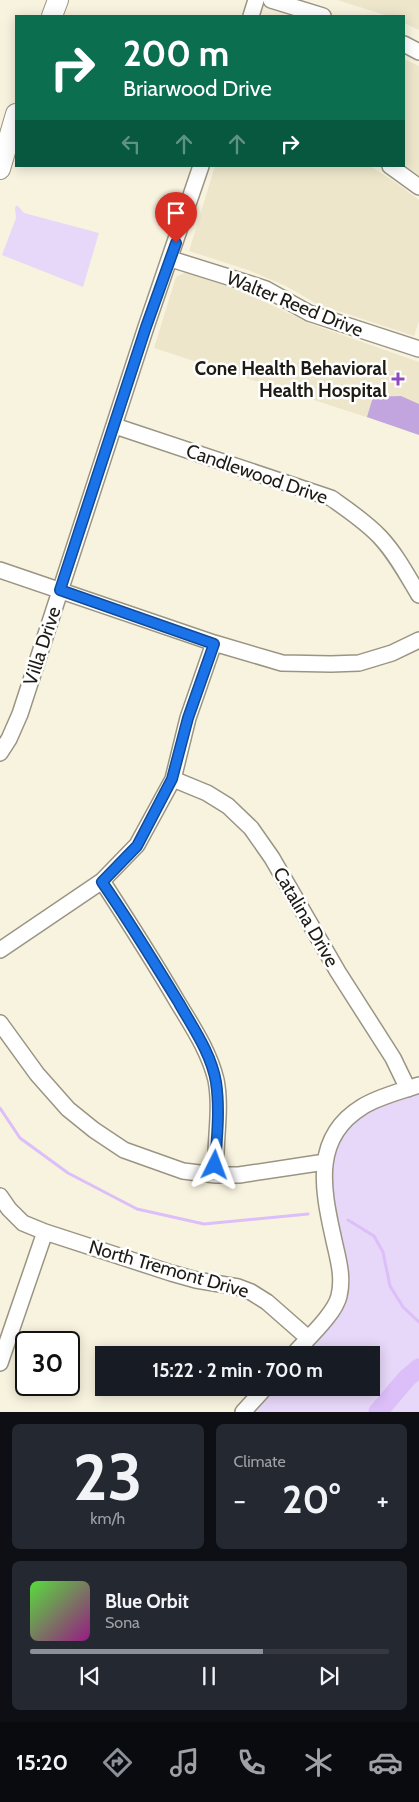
<!DOCTYPE html>
<meta charset="utf-8">
<style>
body{margin:0;font-family:Cabin,sans-serif;background:#242831;color:#f1f3f6;height:100vh;display:flex;flex-direction:column;font-size:19px;white-space:nowrap}
*{box-sizing:border-box;margin:0}
p{font-size:16px;color:#9ea1a6}
.icon{flex:none;width:28px;height:28px;fill:none;stroke:currentColor;stroke-width:2;stroke-linecap:round;stroke-linejoin:round}
.map{position:relative;height:1412px;overflow:hidden}
.drawer{display:flex;flex-direction:column;gap:12px;padding:12px;background:#0d0f14;flex:1}
.drawer>*{flex:none}
.hud{position:absolute;left:15px;top:15px;width:390px;height:152px;border-radius:0px;box-shadow:0 2px 12px #0003;background:#0b6e4f;color:#fff;overflow:hidden}
.speed{position:absolute;left:15px;top:1331px;display:flex;gap:10px;font-size:25px;font-weight:700;text-align:center}
.speed>*{display:grid;place-content:center;width:65px;height:65px;border-radius:50%;background:#171b24;box-shadow:0 2px 12px #0003;line-height:1}
.speed .limit{border:2px solid #111;border-radius:8px;background:#fff;color:#111}
.pin{position:absolute;display:grid;place-items:center;width:42px;height:42px;color:#fff;margin:-51px -21px;border-radius:50% 50% 50% 0;rotate:-45deg;box-shadow:0 0 5px #0007}
.pin .icon{rotate:45deg}
.me{position:absolute;width:55px;margin:-28px;rotate:3deg;stroke-linejoin:round;filter:drop-shadow(0 0 4px #0008)}
.turn{display:flex;align-items:center;gap:18px;height:105px;padding:0 25px;font-size:22px}
.turn .icon{width:65px;height:65px;stroke-width:2.5}
.turn b{display:block;font-size:35px;line-height:42px}
.lanes{display:flex;align-items:center;height:48px;padding:0 25px;background:#0003;justify-content:center;gap:25px;direction:ltr}
.lanes .off{opacity:.35}
.big{font-size:38px;font-weight:700;line-height:1.1}
.drawer .widget{flex:1;display:flex;flex-direction:column;justify-content:center;gap:8px;min-width:0;padding:0 18px;border-radius:8px;background:#242831}
.drawer .dial{align-items:center;gap:0}
.dial b{font-size:65px;line-height:1}
.song{display:flex;align-items:center;gap:15px}
.cover{width:60px;height:60px;border-radius:8px;background:linear-gradient(135deg,hsl(110 70% 55%),hsl(310 70% 35%))}
.played{height:5px;border-radius:2px;background:linear-gradient(90deg,#8c9099 65%,#363941 65%)}
.keys{display:flex;justify-content:space-around;direction:ltr}
.heat{display:flex;justify-content:space-between;align-items:center;font-size:28px;direction:ltr}
.drawer .tiles{flex:1;display:grid;gap:12px;grid-template-columns:1fr 1fr}
.widget:last-child{grid-column:span 2}
.trip{position:absolute;left:95px;top:1346px;width:285px;height:50px;border-radius:0px;background:#171b24;box-shadow:0 2px 12px #0003;font-weight:700;line-height:50px;text-align:center}
.menu{display:flex;height:80px;justify-content:space-around;align-items:center;background:#090b0e;color:#9ea1a6}
.menu .icon{width:35px;height:35px}
.menu .current{color:#8c9099}
.menu b{font-size:22px;color:#f1f3f6}
.map>svg:first-child{display:block}
.built{fill:#ede6cb}
.green{fill:#e7d7f8}
.forest{fill:#c2a5de}
.lines{fill:none;stroke-linecap:round;stroke-linejoin:round}
.stream{stroke:#dcbef8;stroke-width:3}
.river{stroke:#dcbef8;stroke-width:19}
.minor-casing{stroke:#9a9583;stroke-width:18}
.major-casing{stroke:#9a9583;stroke-width:22}
.minor{stroke:#fff;stroke-width:15}
.major{stroke:#fff;stroke-width:20}
.route-casing{stroke:#114b97;stroke-width:12}
.route{stroke:#1a73e8;stroke-width:9}
.poi-dot{fill:#8e4bc0;stroke:#fff;stroke-width:2}
.labels{text-anchor:middle;dominant-baseline:central;stroke-width:5;stroke-linejoin:round;paint-order:stroke}
.street-label{font-size:19px;fill:#1d1b14;stroke:#fff}
.poi-label{font-size:19px;font-weight:bold;fill:#1d1b14;stroke:#fff;text-anchor:end}
</style>
<div class="map">
<svg width="419" height="1412" viewBox="0 0 419 1412">
<rect width="100%" height="100%" fill="#f8f3df"/>
<!-- built -->
<path class="built" d="M 337,0 L 419,0 L 419,30 L 404,23 L 404,16 L 388,16 Z
M 404,59 L 419,66 L 419,175 L 404,165 Z
M 215,166 L 370,166 L 398,184 L 419,200 L 419,321 L 414,336 L 317,304 L 286,286 L 248,270 L 189,251 Z
M 186,272 L 242,291 L 311,324 L 419,362 L 419,435 L 406,430 L 154,348 L 176,277 Z"/>
<!-- green -->
<path class="green" d="M 16,206 L 18,206 L 24,213 L 99,233 L 83,287 L 2,255 L 16,218 L 15,208 Z
M 419,1089 L 419,1412 L 255,1412 L 276,1388 L 371,1388 L 371,1355 L 304,1355 L 346,1305 L 350,1280 L 330,1192 L 332,1163 L 338,1138 L 357,1115 Z"/>
<!-- forest -->
<path class="forest" d="M 401,396 L 419,404 L 419,435 L 367,417 L 373,397 Z"/>
<g class="lines">
<!-- stream -->
<path class="stream" d="M 0,1108 L 20,1138 L 68,1173 L 137,1209 L 204,1224 L 308,1214
M 348,1220 L 374,1236 L 383,1252 L 390,1286 L 403,1307 L 419,1322"/>
<!-- river -->
<path class="river" d="M 378,1412 L 407,1378 L 419,1368"/>
<defs>
<path id="minor" d="M 271,0 L 323,16
M 251,16 L 256,0
M 404,44 L 419,52
M 390,166 L 419,187
M 171,259 L 254,285 L 266,289 L 309,313 L 419,349
M 115,426 L 331,498 C 348,510 366,522 380,537 C 396,554 407,575 419,595
M 0,570 L 214,643 L 282,663 L 331,664 L 359,663 L 392,653 L 419,640
M 0,753 L 9,739 L 20,714 L 146,327 L 201,166
M 173,779 L 207,793 L 228,806 L 251,828 L 272,858 L 338,972 L 393,1058 L 408,1089
M 102,881 C 128,921 153,960 177,1001 C 192,1026 209,1051 216,1080 C 222,1111 214,1143 216,1175
M 0,950 L 102,881 L 137,845 L 173,779 L 188,718 L 214,643
M 0,1023 L 37,1074 L 68,1109 L 94,1130 L 124,1150 L 183,1171 L 216,1175 L 239,1175 L 325,1162
M 0,1196 L 9,1209 L 23,1223 L 45,1232 L 171,1273 L 196,1280 L 238,1287 L 251,1292 L 267,1302 L 308,1338
M 293,1355 C 306,1340 335,1314 339,1296 C 344,1275 337,1256 333,1236 C 322,1187 313,1137 362,1107 C 377,1097 402,1091 419,1085
M 0,1363 L 45,1232
M 243,1412 L 265,1388"/>
<path id="major" d="M 52,16 L 58,0
M 0,169 L 16,114"/>
</defs>
<!-- minor casing -->
<use href="#minor" class="minor-casing"/>
<!-- major casing -->
<use href="#major" class="major-casing"/>
<!-- minor -->
<use href="#minor" class="minor"/>
<!-- major -->
<use href="#major" class="major"/>
</g>
<g class="lines">
<defs>
<path id="route" d="M 176,243 L 146,327 L 60,590 L 214,644 L 188,718 L 172,779 L 137,846 L 102,882 C 129,921 154,962 179,1003 C 193,1028 211,1053 216,1082 C 220,1109 217,1137 215,1165"/>
</defs>
<!-- route casing -->
<use href="#route" class="route-casing"/>
<!-- route -->
<use href="#route" class="route"/>
</g>
<!-- markers -->
<path class="poi-dot" d="M395.5 371.5h5v5h5v5h-5v5h-5v-5h-5v-5h5z"/>
<g class="labels">
<!-- street labels -->
<g class="street-label">
<text transform="translate(295 304) rotate(22)">Walter Reed Drive</text>
<text transform="translate(257 474) rotate(19)">Candlewood Drive</text>
<text transform="translate(42 646) rotate(-72)">Villa Drive</text>
<text transform="translate(306 917) rotate(60)">Catalina Drive</text>
<text transform="translate(169 1269) rotate(16)">North Tremont Drive</text>
</g>
<!-- poi labels -->
<g class="poi-label">
<text x="387" y="368">Cone Health Behavioral<tspan x="387" dy="22">Health Hospital</tspan></text>
</g>
</g>
</svg>
<div class="speed"><div class="limit">30</div></div>
<div class="pin" style="left:176px;top:243px;background:#d93025"><svg class="icon" aria-label="arrive" viewBox="0 0 24 24"><path d="M6 21V4h12l-3 4 3 4H6"/></svg></div>
<svg class="me" style="left:215px;top:1165px" viewBox="-20 -20 40 40"><path d="M0-17L14 15 0 8-14 15z" fill="#1a73e8" stroke="#fff" stroke-width="4"/></svg>
<div class="trip">15:22 · 2 min · 700 m</div>
<div class="hud">
<div class="turn"><svg class="icon" aria-label="right" viewBox="0 0 24 24"><path d="M7 20v-9h11M14 6l5 5-5 5"/></svg><div><b>200 m</b>Briarwood Drive</div></div>
<div class="lanes"><svg class="icon off" aria-label="left" viewBox="0 0 24 24"><path d="M17 20v-9H6M10 6l-5 5 5 5"/></svg><svg class="icon off" aria-label="ahead" viewBox="0 0 24 24"><path d="M12 20V5M6 11l6-6 6 6"/></svg><svg class="icon off" aria-label="ahead" viewBox="0 0 24 24"><path d="M12 20V5M6 11l6-6 6 6"/></svg><svg class="icon" aria-label="right" viewBox="0 0 24 24"><path d="M7 20v-9h11M14 6l5 5-5 5"/></svg></div>
</div>
</div>
<section class="drawer">
<div class="tiles">
<div class="widget dial"><b>23</b><p>km/h</p></div>
<div class="widget"><p>Climate</p>
<div class="heat"><a>−</a><b class="big">20°</b><a>+</a></div>
</div>
<div class="widget">
<div class="song"><i class="cover"></i><div><b>Blue Orbit</b><p>Sona</p></div></div>
<div class="played"></div>
<div class="keys"><svg class="icon" aria-label="previous" viewBox="0 0 24 24"><path d="M18 5L8 12l10 7zM5 5v14"/></svg><svg class="icon" aria-label="pause" viewBox="0 0 24 24"><path d="M8 5v14M16 5v14"/></svg><svg class="icon" aria-label="next" viewBox="0 0 24 24"><path d="M6 5l10 7-10 7zM19 5v14"/></svg></div>
</div>
</div>
</section>
<nav class="menu">
<b>15:20</b>
<svg class="icon current" aria-label="directions" viewBox="0 0 24 24"><path d="M12 3l9 9-9 9-9-9zM9 14v-3h6M13 9l2 2-2 2"/></svg>
<svg class="icon" aria-label="music" viewBox="0 0 24 24"><path d="M9 18V5l10-2v13"/><circle cx="6" cy="18" r="3"/><circle cx="16" cy="16" r="3"/></svg>
<svg class="icon" aria-label="phone" viewBox="0 0 24 24"><path d="M5 4h4l2 5-3 2q2 4 5 5l2-3 5 2v4C11 20 4 13 5 4z"/></svg>
<svg class="icon" aria-label="climate" viewBox="0 0 24 24"><path d="M12 3v18M4 7l16 10M4 17L20 7"/></svg>
<svg class="icon" aria-label="car" viewBox="0 0 24 24"><path d="M5 17H2v-5l4-1 3-4h7l3 4 3 1v5h-3M9 17h6M6 11h13"/><circle cx="7" cy="17" r="2"/><circle cx="17" cy="17" r="2"/></svg>
</nav>
